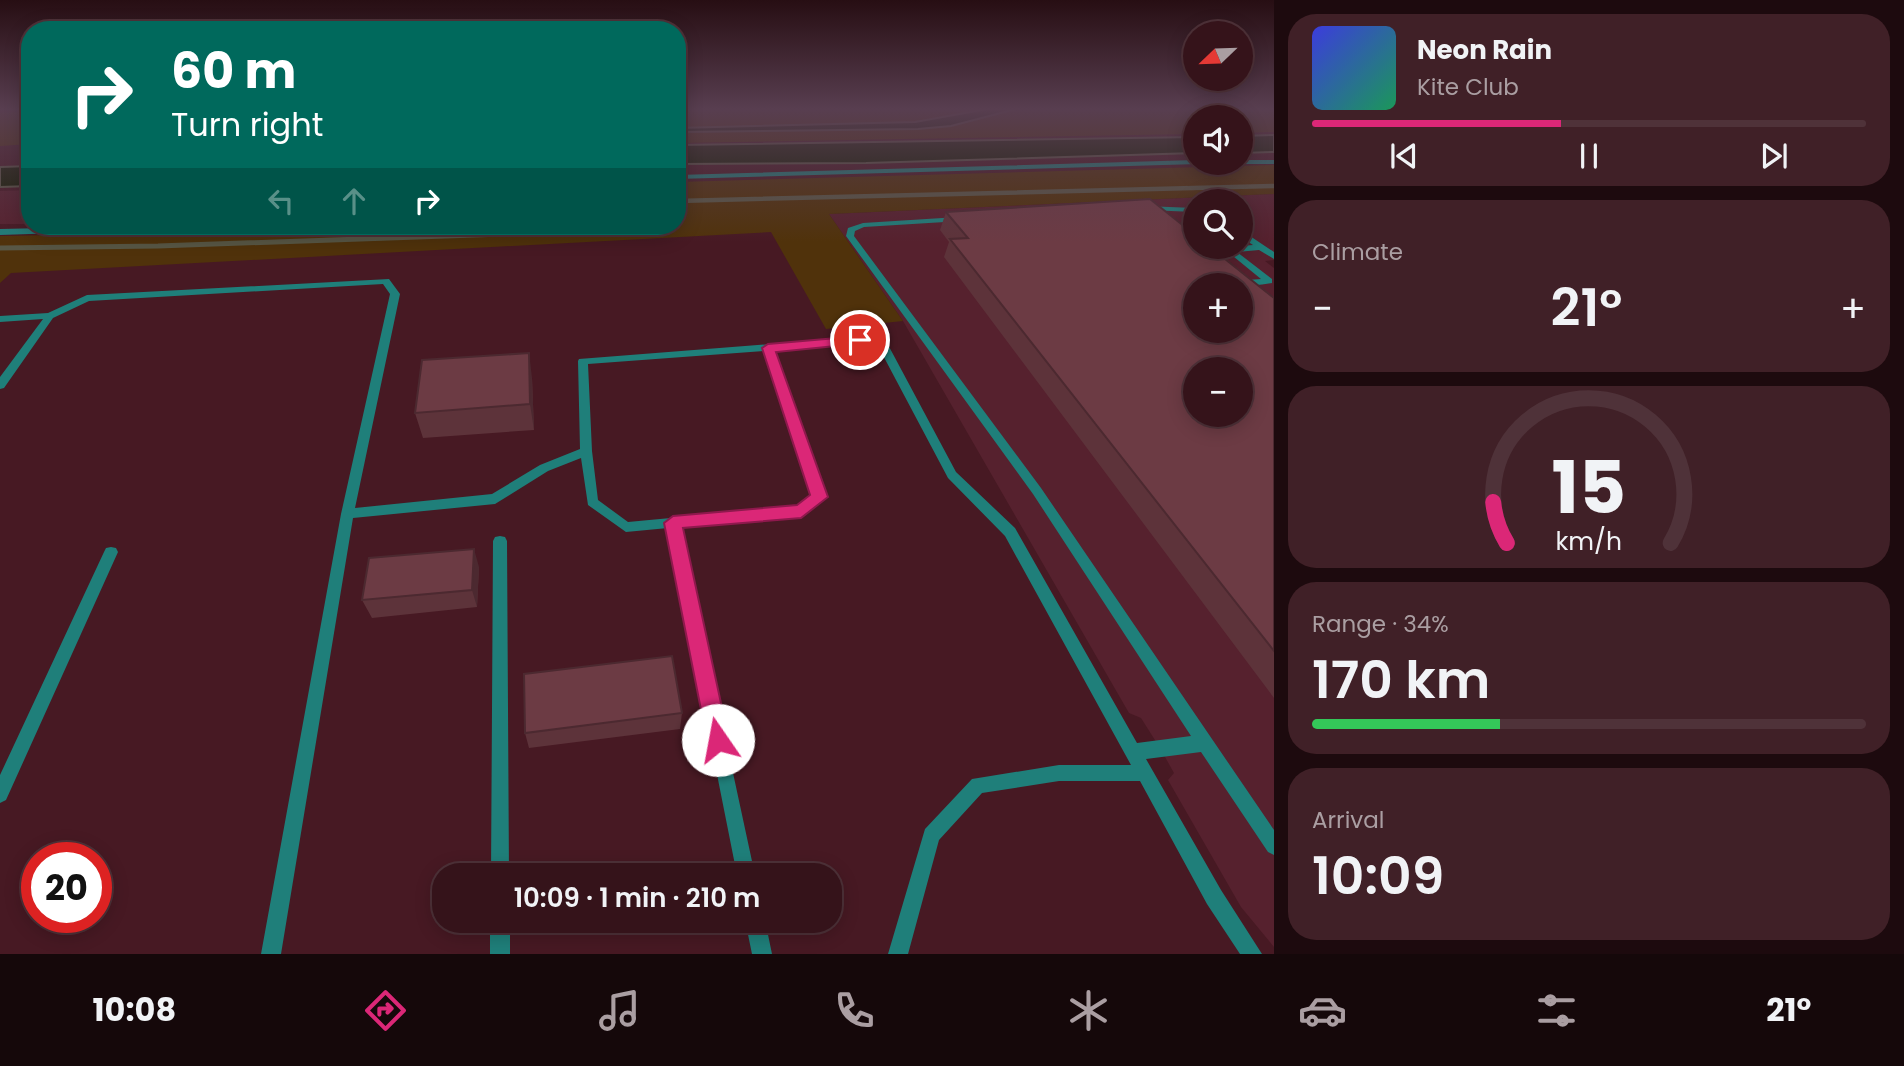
<!DOCTYPE html>
<meta charset="utf-8">
<style>
body{margin:0;font-family:Poppins,sans-serif;background:#402027;color:#f1f3f6;height:100vh;display:flex;flex-direction:column;font-size:26px;white-space:nowrap}
*{box-sizing:border-box;margin:0}
p{font-size:23px;color:#aa9ea2}
.icon{flex:none;width:38px;height:38px;fill:none;stroke:currentColor;stroke-width:2;stroke-linecap:round;stroke-linejoin:round}
.map{position:relative;flex:1;overflow:hidden}
.side{display:flex;flex-direction:column;gap:14px;padding:14px;background:#1d0a0e;width:630px}
.side>*{flex:none}
.hud{position:absolute;left:21px;top:21px;width:665px;height:214px;border-radius:28px;box-shadow:0 4px 18px #0003,0 0 0 2px #4f3239;background:#00695c;color:#fff;overflow:hidden}
.needle{width:46px;rotate:247deg}
.fabs{position:absolute;left:1183px;top:21px;display:grid;gap:14px}
.fabs a{display:grid;place-items:center;width:70px;height:70px;border-radius:50%;background:#35131a;box-shadow:0 4px 18px #0003,0 0 0 2px #4f3239;font-size:35px}
.speed{position:absolute;left:21px;top:842px;display:flex;gap:14px;font-size:35px;font-weight:700;text-align:center}
.speed>*{display:grid;place-content:center;width:91px;height:91px;border-radius:50%;background:#35131a;box-shadow:0 4px 18px #0003,0 0 0 2px #4f3239;line-height:1}
.speed .limit{border:10px solid #d22;background:#fff;color:#111}
.pin{position:absolute;display:grid;place-items:center;width:60px;height:60px;color:#fff;margin:-30px;border:4px solid #fff;border-radius:50%;box-shadow:0 2px 7px #0007}
.me{position:absolute;width:77px;margin:-38px;rotate:348deg;stroke-linejoin:round;filter:drop-shadow(0 0 5px #0008)}
.turn{display:flex;align-items:center;gap:24px;height:147px;padding:0 35px;font-size:32px}
.turn .icon{width:91px;height:91px;stroke-width:2.5}
.turn b{display:block;font-size:49px;line-height:60px}
.lanes{display:flex;align-items:center;height:66px;padding:0 35px;background:#0003;justify-content:center;gap:35px;direction:ltr}
.lanes .off{opacity:.35}
.big{font-size:52px;font-weight:600;line-height:1.1}
.side .widget{flex:1;display:flex;flex-direction:column;justify-content:center;gap:10px;min-width:0;padding:0 24px;border-radius:28px;background:#402027}
.side .dial{align-items:center;gap:0}
.dial svg{height:182px;overflow:visible;fill:none;stroke:#4f3239;stroke-width:7;stroke-linecap:round;text-anchor:middle}
.dial text{fill:#f1f3f6;stroke:none}
.song{display:flex;align-items:center;gap:21px}
.cover{width:84px;height:84px;border-radius:10px;background:linear-gradient(135deg,hsl(240 70% 55%),hsl(150 70% 35%))}
.played{height:7px;border-radius:4px;background:linear-gradient(90deg,#db2777 45%,#4f3239 45%)}
.keys{display:flex;justify-content:space-around;direction:ltr}
.heat{display:flex;justify-content:space-between;align-items:center;font-size:38px;direction:ltr}
.charge{height:10px;border-radius:5px;background:linear-gradient(90deg,#34c759 34%,#4f3239 0)}
.trip{position:absolute;left:432px;top:863px;width:410px;height:70px;border-radius:28px;background:#35131a;box-shadow:0 4px 18px #0003,0 0 0 2px #4f3239;font-weight:600;line-height:70px;text-align:center}
.dock{display:flex;height:112px;justify-content:space-around;align-items:center;background:#15080a;color:#aa9ea2}
.dock .icon{width:49px;height:49px}
.dock .on{color:#db2777}
.dock b{font-size:32px;color:#f1f3f6}
main{display:flex;flex:1;min-height:0}
.map>svg:first-child{display:block}
.built{fill:#56212e;fill-rule:evenodd}
.green{fill:#50320b}
.water{fill:#121e02;stroke:#585745;stroke-width:2}
.lines{fill:none;stroke-linecap:round;stroke-linejoin:round}
.stream-far1{stroke:#585745;stroke-width:4.5}
.stream{stroke:#585745;stroke-width:5}
.service{fill:#1f7f7a;fill-rule:evenodd}
.wall{fill:#5d333a}
.shaded-wall{fill:#4c2930}
.building{fill:#6c3b44;stroke:#4c2930;stroke-width:2;fill-rule:evenodd}
.route{fill:#db2777;stroke:#8e194d;stroke-width:2}
</style>
<main>
<div class="map">
<svg width="1274" height="954" viewBox="0 0 1274 954">
<rect width="100%" height="100%" fill="#471923"/>
<!-- built -->
<path class="built" d="M 30,190 L 30,224 L 0,224 L 0,191 Z
M 1274,194 L 1274,260 L 1265,261 L 1274,268 L 1274,947 L 1241,907 L 1168,780 L 1174,773 L 1160,748 L 1141,718 L 1129,713 L 903,321 L 829,214 ZM 1195,201 L 1241,201 L 1241,247 L 1195,247 ZM 1195,285 L 1241,285 L 1241,331 L 1195,331 ZM 1195,369 L 1241,369 L 1241,415 L 1195,415 Z"/>
<!-- green -->
<path class="green" d="M 677,109 L 987,109 L 915,122 L 677,128 Z
M 1016,109 L 1274,109 L 1274,132 L 1241,133 L 1241,117 L 1195,117 L 1195,134 L 677,143 L 677,133 L 918,129 L 951,126 Z
M 30,111 L 30,144 L 0,146 L 0,113 Z
M 1274,165 L 1274,194 L 829,214 L 903,321 L 826,329 L 771,232 L 11,273 L 0,283 L 0,236 L 201,232 L 283,226 L 677,226 L 677,182 Z"/>
<!-- water -->
<path class="water" d="M 987,109 L 1016,109 L 951,126 L 918,129 L 677,132 L 677,128 L 915,122 Z
M 1274,135 L 1274,152 L 1241,153 L 1241,136 Z
M 1195,137 L 1195,153 L 866,163 L 677,164 L 677,145 Z
M 30,166 L 30,186 L 0,187 L 0,167 Z"/>
<g class="lines">
<!-- stream-far1 -->
<path class="stream-far1" d="M 677,201 L 1274,186"/>
<!-- stream -->
<path class="stream" d="M 0,248 L 158,246 L 586,231 L 600,226"/>
<!-- service -->
<path class="service" d="M 1195,160 L 1198,164 L 677,179 L 677,175 Z
M 1241,160 L 1274,160 L 1274,164 L 1238,164 Z
M 1144,206 L 1195,208 L 1195,212 L 1147,210 L 1143,208 Z
M 958,217 L 961,217 L 961,221 L 864,227 L 855,231 L 854,236 L 1041,488 L 1274,830 L 1274,855 L 1268,852 L 1201,752 L 1146,759 L 1221,890 L 1262,954 L 1240,954 L 1207,904 L 1140,781 L 1059,781 L 982,793 L 939,840 L 908,954 L 888,954 L 925,829 L 972,779 L 1059,765 L 1131,765 L 1005,536 L 948,478 L 878,346 L 860,343 L 774,351 L 825,497 L 823,500 L 801,516 L 680,527 L 755,875 L 737,875 L 668,528 L 626,532 L 588,505 L 581,458 L 548,471 L 495,504 L 353,518 L 281,954 L 261,954 L 341,514 L 390,294 L 383,284 L 89,301 L 53,318 L 4,388 L 0,389 L 0,377 L 43,319 L 0,322 L 0,316 L 48,313 L 87,295 L 389,279 L 400,294 L 355,508 L 492,494 L 540,465 L 580,449 L 578,361 L 579,359 L 860,337 L 886,341 L 956,472 L 1015,528 L 1137,743 L 1191,736 L 1033,494 L 846,236 L 848,228 L 863,223 ZM 764,351 L 812,495 L 798,506 L 628,522 L 598,500 L 592,451 L 588,364 Z
M 133,226 L 216,226 L 212,228 L 0,235 L 0,229 Z
M 1241,230 L 1274,252 L 1274,259 L 1259,250 L 1237,252 L 1272,279 L 1272,283 C 1259,285 1245,288 1233,280 L 1238,277 L 1247,280 L 1261,279 L 1228,252 L 1202,255 L 1198,252 L 1202,249 L 1253,245 L 1241,237 Z
M 500,536 L 505,537 L 507,541 L 509,875 L 491,875 L 493,541 L 495,537 Z
M 111,547 L 116,548 L 118,552 L 6,800 L 0,803 L 0,775 L 104,552 L 106,548 Z
M 490,920 L 510,920 L 510,954 L 490,954 Z
M 745,920 L 765,920 L 772,954 L 752,954 Z"/>
</g>
<!-- wall -->
<path class="wall" d="M 946,212 L 1274,298 L 1274,698 L 944,257 L 949,242 L 940,230 Z
M 532,378 L 534,430 L 423,438 L 415,413 Z
M 479,567 L 477,607 L 372,618 L 362,600 Z
M 682,713 L 680,729 L 529,748 L 525,733 Z"/>
<!-- shaded-wall -->
<path class="shaded-wall" d="M 529,353 L 532,378 L 534,430 L 530,404 Z
M 474,549 L 479,567 L 477,607 L 472,590 Z"/>
<!-- building -->
<path class="building" d="M 1150,199 L 1195,235 L 1195,247 L 1210,247 L 1274,298 L 1274,651 L 950,239 L 968,238 L 946,212 ZM 1195,285 L 1241,285 L 1241,331 L 1195,331 ZM 1195,369 L 1241,369 L 1241,415 L 1195,415 Z
M 529,353 L 530,404 L 415,413 L 422,360 Z
M 474,549 L 472,590 L 362,600 L 369,558 Z
M 672,656 L 682,713 L 525,733 L 524,674 Z"/>
<!-- sky -->
<linearGradient id="sky" x2="0" y2="1"><stop stop-color="#270e13"/><stop offset="0.45" stop-color="#583e50"/><stop offset="1" stop-color="#583e50" stop-opacity="0"/></linearGradient>
<rect width="1274" height="242" fill="url(#sky)"/>
<!-- route -->
<path class="route" d="M 860,336 L 865,338 L 865,343 L 776,352 L 828,497 L 801,518 L 683,528 L 729,740 L 725,747 L 718,750 L 710,747 L 707,740 L 664,523 L 673,516 L 797,505 L 810,495 L 762,348 L 768,344 Z"/>
</svg>
<div class="fabs">
<a><svg class="needle" viewBox="-14 -14 28 28"><path d="M0-13l5 13h-10z" fill="#e53935"/><path d="M0 13l5-13h-10z" fill="#aa9ea2"/></svg></a>
<a><svg class="icon" aria-label="sound" viewBox="0 0 24 24"><path d="M4 9h4l5-4v14l-5-4H4zM17 9q2 3 0 6"/></svg></a>
<a><svg class="icon" aria-label="search" viewBox="0 0 24 24"><circle cx="10" cy="10" r="6"/><path d="M15 15l6 6"/></svg></a>
<a>+</a>
<a>−</a>
</div>
<div class="speed"><div class="limit">20</div></div>
<div class="pin" style="left:860px;top:340px;background:#d93025"><svg class="icon" aria-label="arrive" viewBox="0 0 24 24"><path d="M6 21V4h12l-3 4 3 4H6"/></svg></div>
<svg class="me" style="left:718px;top:740px" viewBox="-20 -20 40 40"><circle r="19" fill="#fff"/><path d="M0-13L10 11 0 6-10 11z" fill="#db2777"/></svg>
<div class="trip">10:09 · 1 min · 210 m</div>
<div class="hud">
<div class="turn"><svg class="icon" aria-label="right" viewBox="0 0 24 24"><path d="M7 20v-9h11M14 6l5 5-5 5"/></svg><div><b>60 m</b>Turn right</div></div>
<div class="lanes"><svg class="icon off" aria-label="left" viewBox="0 0 24 24"><path d="M17 20v-9H6M10 6l-5 5 5 5"/></svg><svg class="icon off" aria-label="ahead" viewBox="0 0 24 24"><path d="M12 20V5M6 11l6-6 6 6"/></svg><svg class="icon" aria-label="right" viewBox="0 0 24 24"><path d="M7 20v-9h11M14 6l5 5-5 5"/></svg></div>
</div>
</div>
<section class="side">
<div class="widget">
<div class="song"><i class="cover"></i><div><b>Neon Rain</b><p>Kite Club</p></div></div>
<div class="played"></div>
<div class="keys"><svg class="icon" aria-label="previous" viewBox="0 0 24 24"><path d="M18 5L8 12l10 7zM5 5v14"/></svg><svg class="icon" aria-label="pause" viewBox="0 0 24 24"><path d="M8 5v14M16 5v14"/></svg><svg class="icon" aria-label="next" viewBox="0 0 24 24"><path d="M6 5l10 7-10 7zM19 5v14"/></svg></div>
</div>
<div class="widget"><p>Climate</p>
<div class="heat"><a>−</a><b class="big">21°</b><a>+</a></div>
</div>
<div class="widget dial"><svg viewBox="0 0 100 80">
<path d="M14 69A42 42 0 1 1 86 69"/>
<path d="M14 69A42 42 0 0 1 8 51" stroke="#db2777"/>
<text x="50" y="56" font-size="32" font-weight="700">15</text>
<text x="50" y="72" font-size="11">km/h</text>
</svg></div>
<div class="widget"><p>Range · 34%</p><b class="big">170 km</b><div class="charge"></div></div>
<div class="widget"><p>Arrival</p><b class="big">10:09</b></div>
</section>
</main>
<nav class="dock">
<b>10:08</b>
<svg class="icon on" aria-label="directions" viewBox="0 0 24 24"><path d="M12 3l9 9-9 9-9-9zM9 14v-3h6M13 9l2 2-2 2"/></svg>
<svg class="icon" aria-label="music" viewBox="0 0 24 24"><path d="M9 18V5l10-2v13"/><circle cx="6" cy="18" r="3"/><circle cx="16" cy="16" r="3"/></svg>
<svg class="icon" aria-label="phone" viewBox="0 0 24 24"><path d="M5 4h4l2 5-3 2q2 4 5 5l2-3 5 2v4C11 20 4 13 5 4z"/></svg>
<svg class="icon" aria-label="climate" viewBox="0 0 24 24"><path d="M12 3v18M4 7l16 10M4 17L20 7"/></svg>
<svg class="icon" aria-label="car" viewBox="0 0 24 24"><path d="M5 17H2v-5l4-1 3-4h7l3 4 3 1v5h-3M9 17h6M6 11h13"/><circle cx="7" cy="17" r="2"/><circle cx="17" cy="17" r="2"/></svg>
<svg class="icon" aria-label="filters" viewBox="0 0 24 24"><path d="M4 7h16M4 17h16"/><circle cx="9" cy="7" r="2"/><circle cx="15" cy="17" r="2"/></svg>
<b>21°</b>
</nav>
